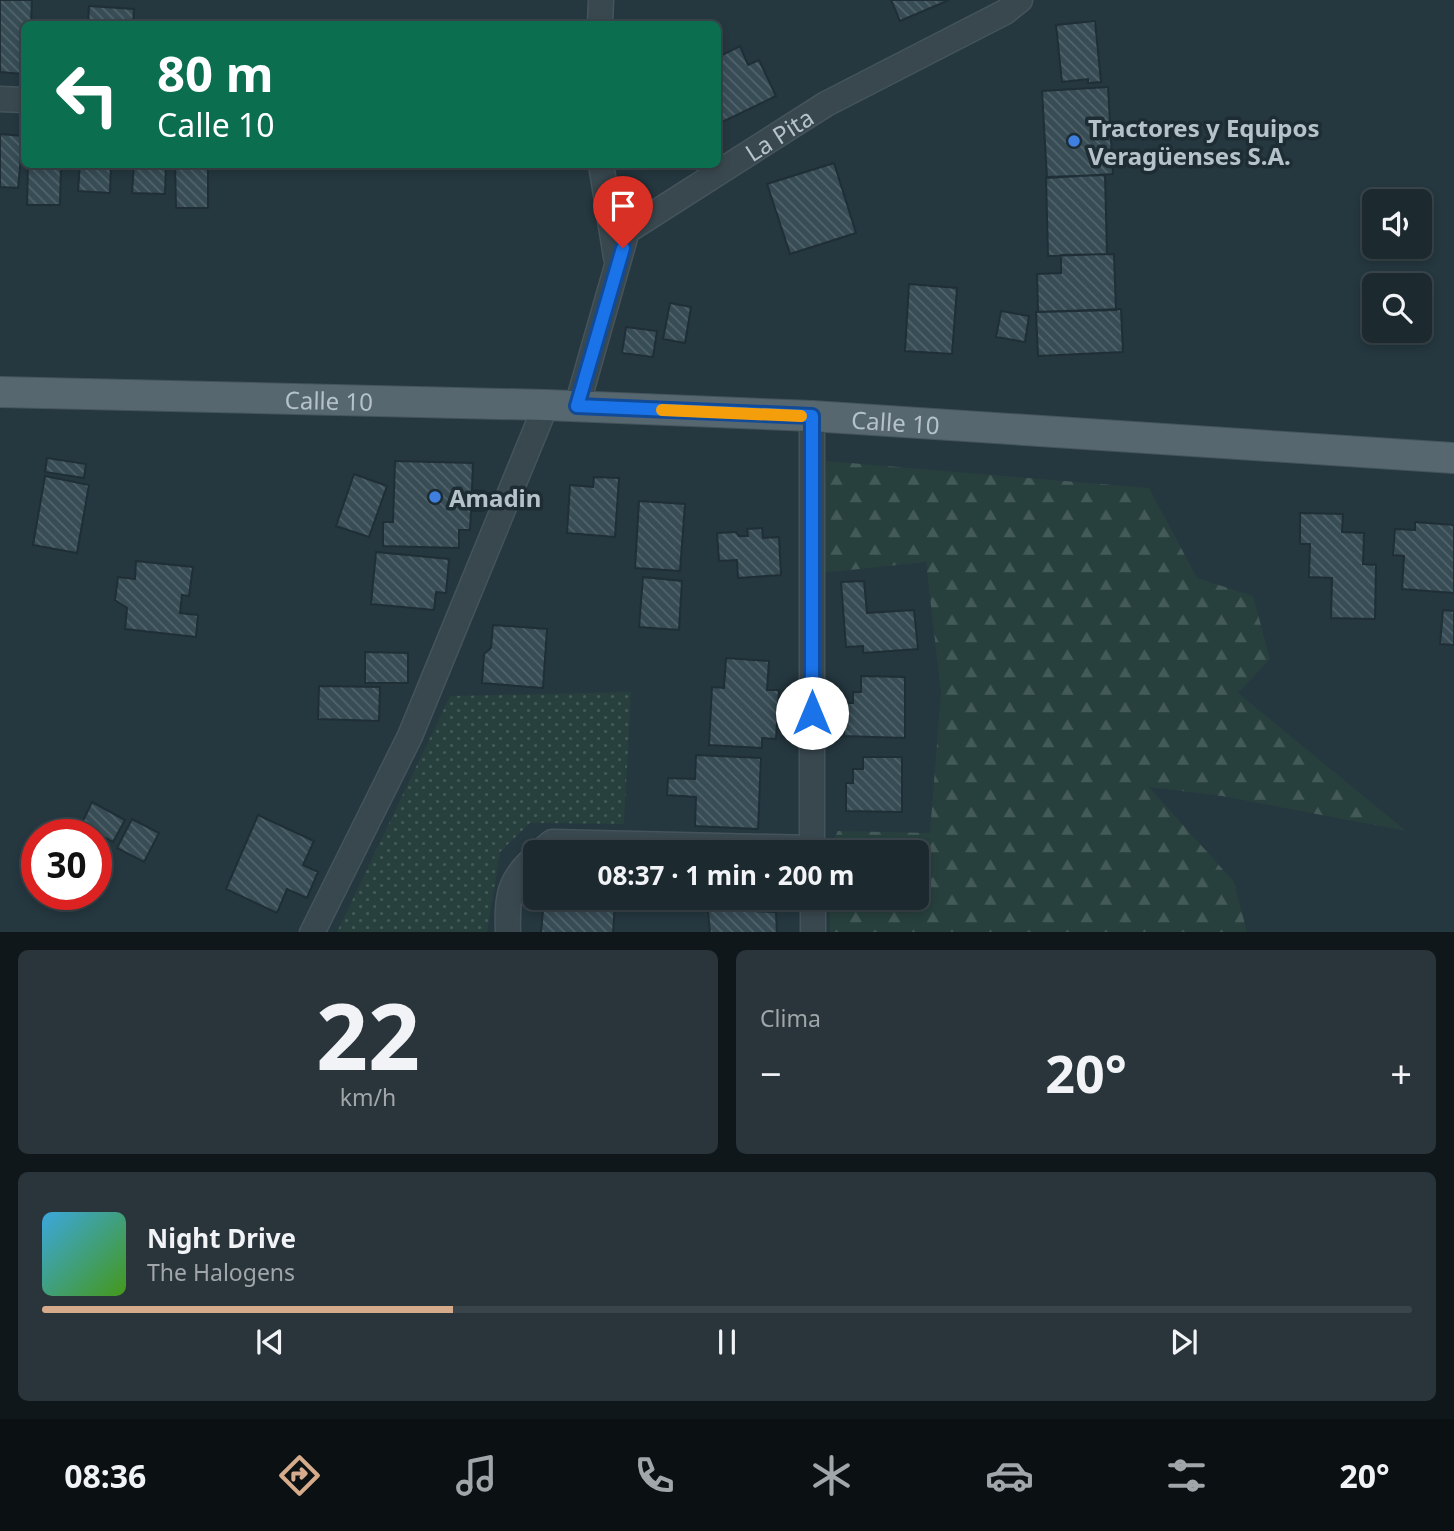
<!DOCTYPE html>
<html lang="es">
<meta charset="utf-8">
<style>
body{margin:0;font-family:"Noto Sans",sans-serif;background:#29353b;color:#f1f3f6;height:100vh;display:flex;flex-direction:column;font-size:26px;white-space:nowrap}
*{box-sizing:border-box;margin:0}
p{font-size:23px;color:#a0a6aa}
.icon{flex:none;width:38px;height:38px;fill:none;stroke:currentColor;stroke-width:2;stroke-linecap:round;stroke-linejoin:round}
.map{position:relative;height:932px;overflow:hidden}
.sheet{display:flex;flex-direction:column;gap:18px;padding:18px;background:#0f171a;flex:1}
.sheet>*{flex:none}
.top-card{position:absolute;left:21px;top:21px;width:700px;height:147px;border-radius:10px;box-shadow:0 4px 10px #0003,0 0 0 2px #3a454b;background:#0b6e4f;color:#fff;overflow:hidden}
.buttons{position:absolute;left:1362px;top:189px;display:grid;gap:14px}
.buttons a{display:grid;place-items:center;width:70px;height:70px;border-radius:10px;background:#1c292f;box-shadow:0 4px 10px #0003,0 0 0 2px #3a454b;font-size:35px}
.speed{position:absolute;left:21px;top:819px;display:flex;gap:14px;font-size:35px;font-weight:700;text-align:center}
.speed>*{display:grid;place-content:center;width:91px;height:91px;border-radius:50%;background:#1c292f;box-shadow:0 4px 10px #0003,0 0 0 2px #3a454b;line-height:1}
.speed .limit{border:10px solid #d22;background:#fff;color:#111}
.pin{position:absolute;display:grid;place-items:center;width:60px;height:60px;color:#fff;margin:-72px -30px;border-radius:50% 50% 50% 0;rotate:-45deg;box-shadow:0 0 7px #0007}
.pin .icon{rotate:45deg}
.me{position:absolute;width:77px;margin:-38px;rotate:0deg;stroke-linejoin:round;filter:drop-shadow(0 0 5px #0008)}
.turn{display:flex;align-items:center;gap:24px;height:147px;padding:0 21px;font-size:32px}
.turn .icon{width:91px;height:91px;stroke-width:2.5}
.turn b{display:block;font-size:49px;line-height:60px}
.big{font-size:52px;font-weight:700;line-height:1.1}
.sheet .card{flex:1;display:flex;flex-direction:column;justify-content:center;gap:10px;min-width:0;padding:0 24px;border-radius:10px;background:#29353b}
.sheet .dial{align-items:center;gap:0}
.dial b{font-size:91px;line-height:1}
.song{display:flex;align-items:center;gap:21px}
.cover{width:84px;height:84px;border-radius:10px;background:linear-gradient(135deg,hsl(200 70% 55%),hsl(100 70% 35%))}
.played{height:7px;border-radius:4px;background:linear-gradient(90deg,#d6ab8b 30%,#3a454b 30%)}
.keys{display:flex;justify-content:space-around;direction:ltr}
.heat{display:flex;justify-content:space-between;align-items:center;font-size:38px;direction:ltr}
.sheet .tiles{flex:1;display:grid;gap:18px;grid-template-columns:1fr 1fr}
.card:last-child{grid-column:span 2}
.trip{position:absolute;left:523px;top:840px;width:406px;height:70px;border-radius:10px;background:#1c292f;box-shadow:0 4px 10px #0003,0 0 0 2px #3a454b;font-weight:700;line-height:70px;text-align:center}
.menu{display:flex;height:112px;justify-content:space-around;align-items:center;background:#0b1013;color:#a0a6aa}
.menu .icon{width:49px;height:49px}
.menu .selected{color:#d6ab8b}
.menu b{font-size:32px;color:#f1f3f6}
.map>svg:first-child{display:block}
.grass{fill:url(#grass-dots)}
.forest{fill:url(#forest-firs)}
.building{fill:url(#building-back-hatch);stroke:#202f36;stroke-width:2}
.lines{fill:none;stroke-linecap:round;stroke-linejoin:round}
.minor-casing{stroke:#45545b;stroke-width:27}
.major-casing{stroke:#45545b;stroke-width:32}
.minor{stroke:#39484f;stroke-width:24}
.major{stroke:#57676f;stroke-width:30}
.route-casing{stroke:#114b97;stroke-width:18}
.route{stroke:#1a73e8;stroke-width:12}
.slow{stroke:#f59e0b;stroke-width:12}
.shop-dot{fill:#3f7fe0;stroke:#1e2d34;stroke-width:2.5}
.labels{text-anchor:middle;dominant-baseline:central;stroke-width:7;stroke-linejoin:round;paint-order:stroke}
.poi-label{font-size:24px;font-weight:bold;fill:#b5c2ca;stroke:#1e2d34;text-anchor:start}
.street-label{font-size:24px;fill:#b5c2ca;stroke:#1e2d34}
</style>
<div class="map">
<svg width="1454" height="933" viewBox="0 0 1454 933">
<defs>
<pattern id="grass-dots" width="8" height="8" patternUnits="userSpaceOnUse" patternTransform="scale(1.75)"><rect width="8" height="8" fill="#27403d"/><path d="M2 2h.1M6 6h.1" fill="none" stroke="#445a58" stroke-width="1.8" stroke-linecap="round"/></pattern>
<pattern id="forest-firs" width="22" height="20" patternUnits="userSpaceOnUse" patternTransform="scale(1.75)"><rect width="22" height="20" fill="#27403d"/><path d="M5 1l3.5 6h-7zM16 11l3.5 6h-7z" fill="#445a58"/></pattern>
<pattern id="building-back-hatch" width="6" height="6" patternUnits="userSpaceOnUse" patternTransform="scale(1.75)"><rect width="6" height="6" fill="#374c55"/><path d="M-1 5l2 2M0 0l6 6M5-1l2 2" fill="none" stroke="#52646c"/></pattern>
</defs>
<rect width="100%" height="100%" fill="#25373f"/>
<!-- grass -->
<path class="grass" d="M 631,692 L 624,824 L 530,823 L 500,852 L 487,932 L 337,932 L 450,696 Z"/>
<!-- forest -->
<path class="forest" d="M 826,461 L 1149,488 L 1197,578 L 1253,596 L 1270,659 L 1238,693 L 1406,831 L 1222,796 L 1149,787 L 1234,882 L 1247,932 L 830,932 L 829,898 L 917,898 L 917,852 L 827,852 L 838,831 L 930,833 L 941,693 L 926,562 L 821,573 Z"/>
<!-- building -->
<path class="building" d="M 0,0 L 32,0 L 31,24 L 24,24 L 24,74 L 0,72 Z
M 891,0 L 949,0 L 900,21 Z
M 89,6 L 134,9 L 133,24 L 88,24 Z
M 1095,21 L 1101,82 L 1088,83 L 1088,79 L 1062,82 L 1056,25 Z
M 740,46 L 748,65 L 759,60 L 776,96 L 718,124 L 718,57 Z
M 1108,87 L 1113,174 L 1047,178 L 1042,91 Z
M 0,134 L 23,136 L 18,188 L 0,187 Z
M 834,163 L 856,233 L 790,254 L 767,184 Z
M 28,164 L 61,164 L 60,205 L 27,205 Z
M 80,164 L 111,164 L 110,193 L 78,191 Z
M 134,164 L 166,164 L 165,194 L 132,193 Z
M 175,164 L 208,164 L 208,208 L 176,208 Z
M 1105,175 L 1107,254 L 1048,256 L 1046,177 Z
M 1114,254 L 1116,310 L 1038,312 L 1037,274 L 1061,273 L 1061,255 Z
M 909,284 L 957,288 L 952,354 L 905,351 Z
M 670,303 L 691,307 L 685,343 L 663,339 Z
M 1121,309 L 1123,352 L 1038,356 L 1036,312 Z
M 1001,311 L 1029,316 L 1025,342 L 996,337 Z
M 626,327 L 657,331 L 653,357 L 622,353 Z
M 47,458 L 86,464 L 84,478 L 45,472 Z
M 395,461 L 473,463 L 472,490 L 484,491 L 484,511 L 471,511 L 470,530 L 459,530 L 459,548 L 383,546 L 383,522 L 393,522 Z
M 354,474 L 387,486 L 369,537 L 336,526 Z
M 45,476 L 89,485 L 77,553 L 33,545 Z
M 594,477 L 619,478 L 615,537 L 567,533 L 570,485 L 593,487 Z
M 639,501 L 685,504 L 680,571 L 635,568 Z
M 1300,513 L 1343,514 L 1342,532 L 1364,533 L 1363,564 L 1376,565 L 1375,619 L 1331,618 L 1332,578 L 1309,577 L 1310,544 L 1300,544 Z
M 1415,522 L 1454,525 L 1454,593 L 1402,589 L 1404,556 L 1393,555 L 1395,529 L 1415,530 Z
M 762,528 L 763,538 L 779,537 L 781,575 L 738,578 L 737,560 L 719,561 L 717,533 L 736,532 L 739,536 L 748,536 L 747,529 Z
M 376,552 L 449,559 L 446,593 L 436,592 L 434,610 L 371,604 Z
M 136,561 L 193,567 L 189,596 L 182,595 L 180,613 L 198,615 L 196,637 L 125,629 L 127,608 L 115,600 L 118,577 L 135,579 Z
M 643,577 L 682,581 L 679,630 L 639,627 Z
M 864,581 L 867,613 L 914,610 L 918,649 L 863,653 L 863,646 L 846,647 L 841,582 Z
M 1443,610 L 1454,611 L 1454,645 L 1440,644 Z
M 493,625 L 547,629 L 543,688 L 482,683 L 484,654 L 491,648 Z
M 365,652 L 408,653 L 408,683 L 365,683 Z
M 726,658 L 769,661 L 767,690 L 779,690 L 776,739 L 762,738 L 762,748 L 709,745 L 712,687 L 724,688 Z
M 861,676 L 905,677 L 905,738 L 844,736 L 844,703 L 853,703 L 853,692 L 861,692 Z
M 319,686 L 380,687 L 379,721 L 318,719 Z
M 696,755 L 761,758 L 758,829 L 695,826 L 696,797 L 667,795 L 668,778 L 695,779 Z
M 863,757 L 902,757 L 902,812 L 846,811 L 846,783 L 853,783 L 853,769 L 863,769 Z
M 92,802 L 125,820 L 113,842 L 81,825 Z
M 258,815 L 314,841 L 303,865 L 318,872 L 307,898 L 287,889 L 277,913 L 226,889 Z
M 132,819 L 159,833 L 144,862 L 117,848 Z
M 544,898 L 564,898 L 563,907 L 590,909 L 593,901 L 615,903 L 613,933 L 541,933 Z
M 734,898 L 752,898 L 752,911 L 776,912 L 777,933 L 710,933 L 708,911 L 734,910 Z"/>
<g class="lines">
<defs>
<g id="minor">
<path d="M 600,24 L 601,0"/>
<path d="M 0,99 L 24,100"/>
<path d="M 601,164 L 616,257"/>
<path id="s1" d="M 577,406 L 627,231 L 826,104 L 1005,12 L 1020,0"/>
<path d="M 812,416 L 812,852"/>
<path d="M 540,852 L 552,842 L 812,848"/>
<path d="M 813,898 L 813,933"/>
<path d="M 312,933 L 410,736 L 546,405"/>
<path d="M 508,933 C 507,897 508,880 536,856"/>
</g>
<g id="major">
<path id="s2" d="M 0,392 L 546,405 L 812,416 L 1454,458"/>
</g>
</defs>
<!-- minor casing -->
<use href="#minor" class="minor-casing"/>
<!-- major casing -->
<use href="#major" class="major-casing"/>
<!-- minor -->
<use href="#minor" class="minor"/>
<!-- major -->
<use href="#major" class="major"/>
</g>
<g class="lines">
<defs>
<path id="route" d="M 623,248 L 577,406 L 812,416 L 812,713"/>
</defs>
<!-- route casing -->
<use href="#route" class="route-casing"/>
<!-- route -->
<use href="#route" class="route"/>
<!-- slow -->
<path class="slow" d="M 662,410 L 801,416"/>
</g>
<!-- markers -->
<g class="shop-dot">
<circle cx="1074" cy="141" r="7"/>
<circle cx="435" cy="497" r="7"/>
</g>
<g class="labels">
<!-- poi labels -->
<g class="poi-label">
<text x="1088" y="127">Tractores y Equipos<tspan x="1088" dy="28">Veragüenses S.A.</tspan></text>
<text x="449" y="497">Amadin</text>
</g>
<!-- street labels -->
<g class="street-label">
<text stroke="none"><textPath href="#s1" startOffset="362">La Pita</textPath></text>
<text stroke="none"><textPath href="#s2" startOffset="329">Calle 10</textPath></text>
<text stroke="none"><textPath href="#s2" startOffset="896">Calle 10</textPath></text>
</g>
</g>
</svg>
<div class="buttons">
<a><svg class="icon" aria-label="sound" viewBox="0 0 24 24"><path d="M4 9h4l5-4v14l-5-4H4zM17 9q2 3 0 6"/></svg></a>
<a><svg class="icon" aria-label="search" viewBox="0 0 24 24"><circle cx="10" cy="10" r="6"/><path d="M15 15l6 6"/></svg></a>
</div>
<div class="speed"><div class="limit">30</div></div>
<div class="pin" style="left:623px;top:248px;background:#d93025"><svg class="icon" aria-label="arrive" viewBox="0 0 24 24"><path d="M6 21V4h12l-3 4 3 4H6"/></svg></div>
<svg class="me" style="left:812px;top:713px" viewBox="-20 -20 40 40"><circle r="19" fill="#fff"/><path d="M0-13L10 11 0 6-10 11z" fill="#1a73e8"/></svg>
<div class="trip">08:37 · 1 min · 200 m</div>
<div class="top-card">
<div class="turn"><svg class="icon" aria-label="left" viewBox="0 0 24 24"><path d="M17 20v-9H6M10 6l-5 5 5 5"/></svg><div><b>80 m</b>Calle 10</div></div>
</div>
</div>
<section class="sheet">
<div class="tiles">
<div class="card dial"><b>22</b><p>km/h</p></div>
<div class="card"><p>Clima</p>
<div class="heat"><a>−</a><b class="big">20°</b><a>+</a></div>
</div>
<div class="card">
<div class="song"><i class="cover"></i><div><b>Night Drive</b><p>The Halogens</p></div></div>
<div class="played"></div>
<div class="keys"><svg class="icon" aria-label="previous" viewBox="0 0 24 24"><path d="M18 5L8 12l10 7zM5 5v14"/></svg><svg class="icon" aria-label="pause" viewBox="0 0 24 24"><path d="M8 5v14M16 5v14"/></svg><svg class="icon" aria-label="next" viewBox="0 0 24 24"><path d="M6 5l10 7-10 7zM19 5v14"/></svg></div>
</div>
</div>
</section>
<nav class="menu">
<b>08:36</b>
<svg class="icon selected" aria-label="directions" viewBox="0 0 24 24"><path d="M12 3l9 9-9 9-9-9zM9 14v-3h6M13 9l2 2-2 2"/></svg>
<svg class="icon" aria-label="music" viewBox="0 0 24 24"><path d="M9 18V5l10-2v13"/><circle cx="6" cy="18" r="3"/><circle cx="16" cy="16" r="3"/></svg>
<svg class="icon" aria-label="phone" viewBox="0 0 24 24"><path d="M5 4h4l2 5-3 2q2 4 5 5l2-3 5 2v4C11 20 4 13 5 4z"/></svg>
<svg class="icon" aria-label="climate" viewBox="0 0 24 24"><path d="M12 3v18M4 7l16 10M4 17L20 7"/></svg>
<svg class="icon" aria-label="car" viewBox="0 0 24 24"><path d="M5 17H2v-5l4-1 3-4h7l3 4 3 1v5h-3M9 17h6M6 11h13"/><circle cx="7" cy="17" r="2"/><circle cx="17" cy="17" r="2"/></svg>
<svg class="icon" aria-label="filters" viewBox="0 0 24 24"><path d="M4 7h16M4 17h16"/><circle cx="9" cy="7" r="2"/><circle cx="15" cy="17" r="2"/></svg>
<b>20°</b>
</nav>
